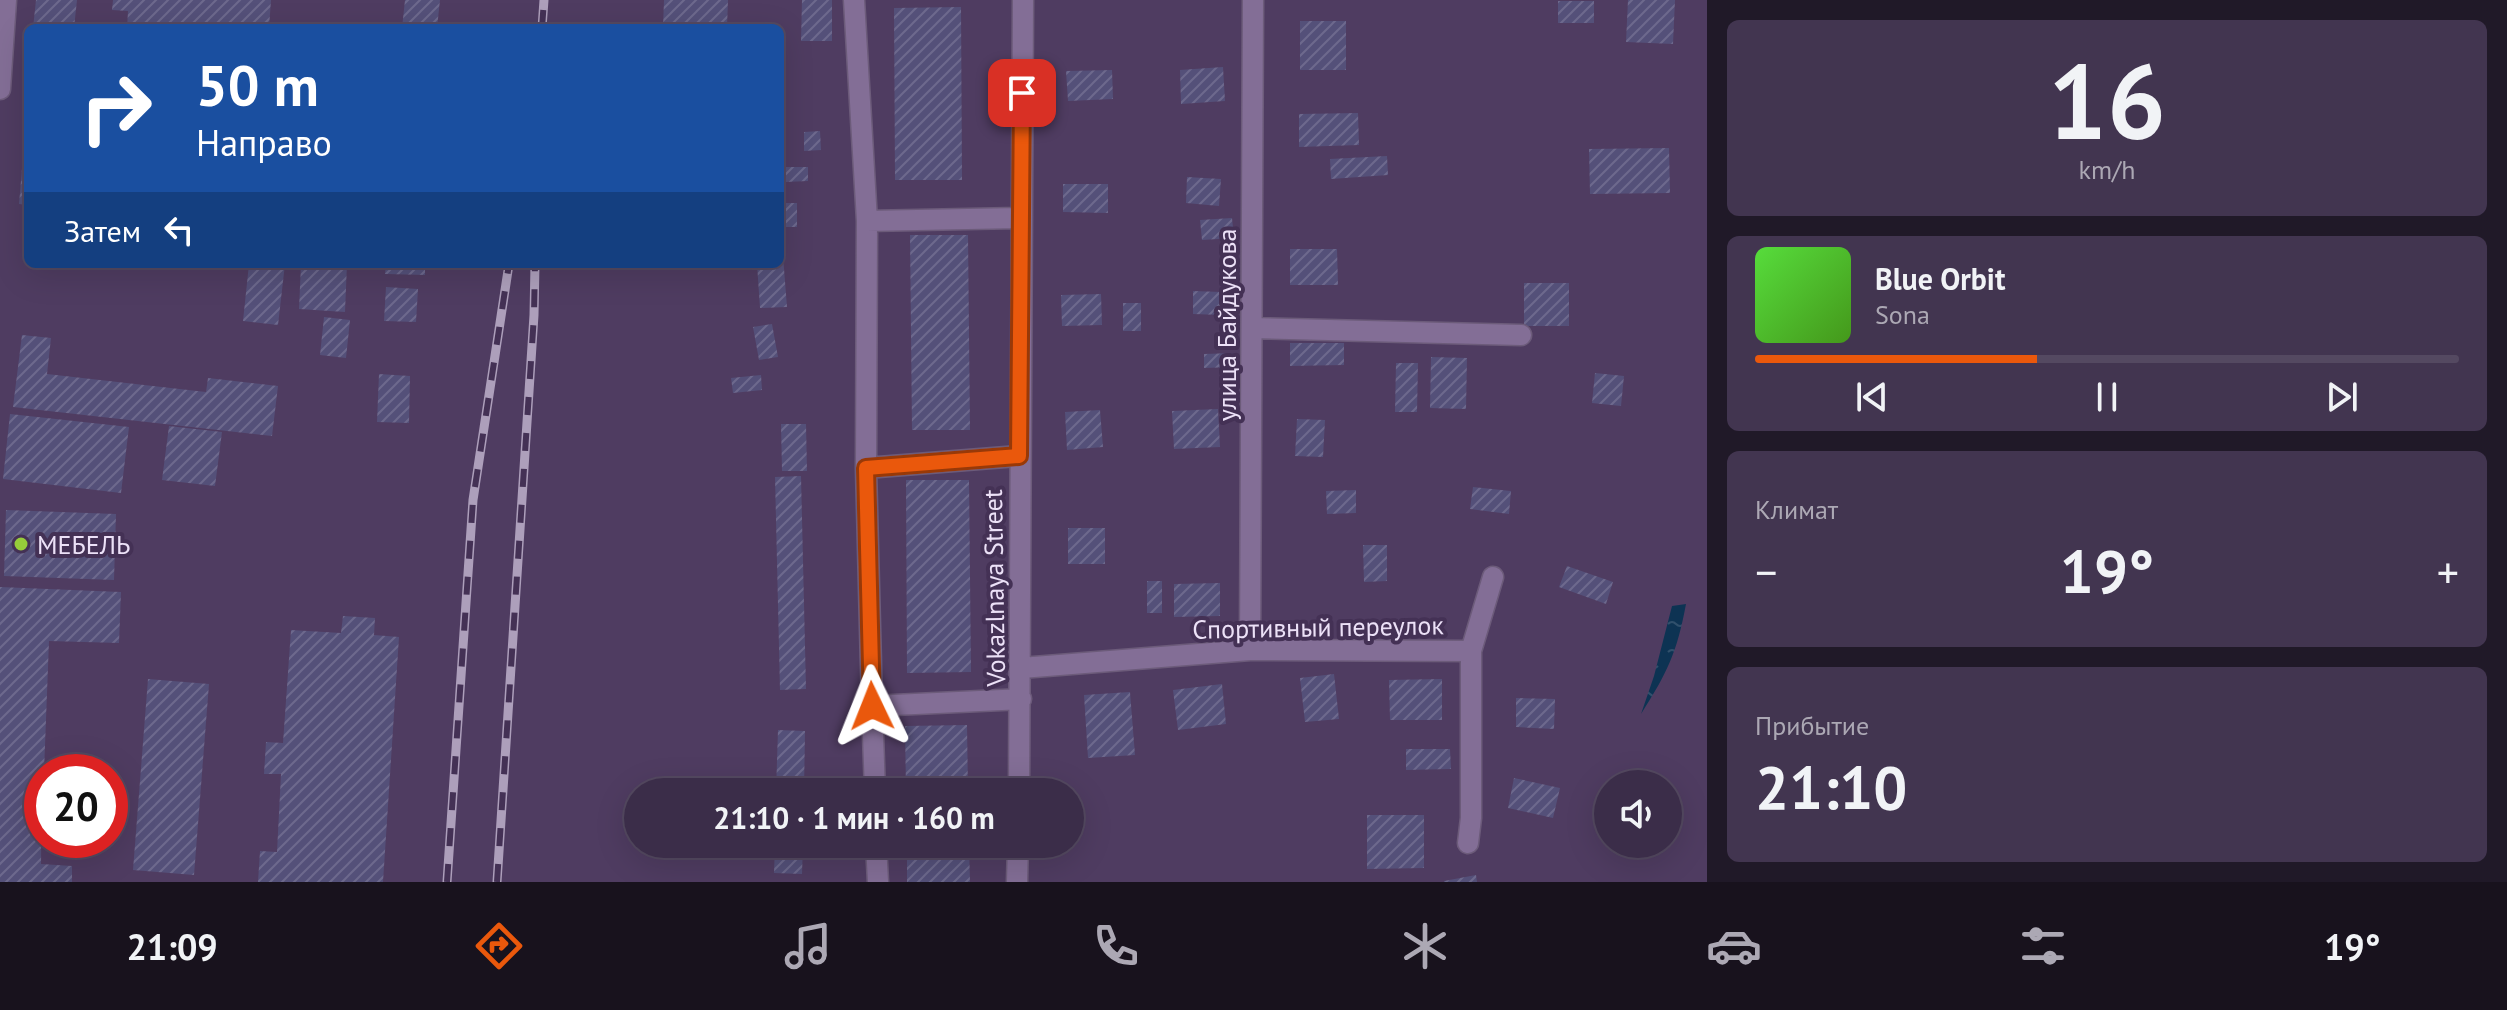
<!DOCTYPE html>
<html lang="ru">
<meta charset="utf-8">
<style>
body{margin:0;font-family:"PT Sans",sans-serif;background:#423550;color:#f1f3f6;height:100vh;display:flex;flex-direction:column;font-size:30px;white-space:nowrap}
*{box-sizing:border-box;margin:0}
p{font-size:26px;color:#aca8b4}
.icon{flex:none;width:44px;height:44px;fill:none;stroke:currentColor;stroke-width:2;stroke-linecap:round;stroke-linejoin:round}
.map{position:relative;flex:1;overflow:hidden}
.details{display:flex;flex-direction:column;gap:20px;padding:20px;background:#201928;width:800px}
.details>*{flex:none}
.banner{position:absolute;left:24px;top:24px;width:760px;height:244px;border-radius:12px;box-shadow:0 8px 32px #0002,0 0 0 2px #544961;background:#1a4fa0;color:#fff;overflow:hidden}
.tools{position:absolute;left:1594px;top:770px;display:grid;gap:16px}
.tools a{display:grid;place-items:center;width:88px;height:88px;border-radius:50%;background:#3b2d49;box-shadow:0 8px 32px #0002,0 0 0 2px #544961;font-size:40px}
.speed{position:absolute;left:24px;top:754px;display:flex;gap:16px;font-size:40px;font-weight:700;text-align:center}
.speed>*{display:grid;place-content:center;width:104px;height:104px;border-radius:50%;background:#3b2d49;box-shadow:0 8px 32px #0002,0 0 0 2px #544961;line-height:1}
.speed .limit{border:12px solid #d22;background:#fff;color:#111}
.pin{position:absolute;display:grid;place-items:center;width:68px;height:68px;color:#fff;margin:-34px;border-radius:16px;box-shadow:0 4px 12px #0006}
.me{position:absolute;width:88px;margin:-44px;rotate:358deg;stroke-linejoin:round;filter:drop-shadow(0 0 6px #0008)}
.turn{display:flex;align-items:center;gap:28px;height:168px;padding:0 40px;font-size:36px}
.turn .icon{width:104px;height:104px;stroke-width:2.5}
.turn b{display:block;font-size:56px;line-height:68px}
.then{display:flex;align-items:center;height:76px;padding:0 40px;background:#0003;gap:16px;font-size:30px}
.big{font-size:60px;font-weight:600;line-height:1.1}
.details .card{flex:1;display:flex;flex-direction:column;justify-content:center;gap:12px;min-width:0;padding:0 28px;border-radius:12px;background:#423550}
.details .dial{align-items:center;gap:0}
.dial b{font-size:104px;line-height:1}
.song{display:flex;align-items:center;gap:24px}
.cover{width:96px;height:96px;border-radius:12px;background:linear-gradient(135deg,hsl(110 70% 55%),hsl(100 70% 35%))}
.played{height:8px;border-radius:4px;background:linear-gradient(90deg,#ea580c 40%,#544961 40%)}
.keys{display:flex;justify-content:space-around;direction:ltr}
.heat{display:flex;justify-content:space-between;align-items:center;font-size:44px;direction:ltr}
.trip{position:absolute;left:624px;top:778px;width:460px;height:80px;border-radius:40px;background:#3b2d49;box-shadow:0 8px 32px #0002,0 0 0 2px #544961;font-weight:600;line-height:80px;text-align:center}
.tab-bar{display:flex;height:128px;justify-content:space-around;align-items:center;background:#18121d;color:#aca8b4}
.tab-bar .icon{width:56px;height:56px}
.tab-bar .current{color:#ea580c}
.tab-bar b{font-size:36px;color:#f1f3f6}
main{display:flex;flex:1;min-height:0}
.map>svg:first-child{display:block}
.water{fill:url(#water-ripples)}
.building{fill:url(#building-hatch)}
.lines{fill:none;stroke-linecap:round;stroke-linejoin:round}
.minor-casing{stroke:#6c5b7a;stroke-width:23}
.minor{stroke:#836e96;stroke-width:20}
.rail-casing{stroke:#ad9fbb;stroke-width:9}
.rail{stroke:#443155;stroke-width:6;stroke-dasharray:18;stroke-linecap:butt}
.route-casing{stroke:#983908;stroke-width:20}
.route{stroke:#ea580c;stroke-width:14}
.poi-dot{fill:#96cc3a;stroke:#443155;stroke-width:3}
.labels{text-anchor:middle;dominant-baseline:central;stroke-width:8;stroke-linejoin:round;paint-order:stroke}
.street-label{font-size:26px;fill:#ece1f7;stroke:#443155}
.poi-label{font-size:26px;fill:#ece1f7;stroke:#443155;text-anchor:start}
</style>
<main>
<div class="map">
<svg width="1707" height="882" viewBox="0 0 1707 882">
<defs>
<pattern id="water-ripples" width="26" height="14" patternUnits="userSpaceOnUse" patternTransform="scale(2)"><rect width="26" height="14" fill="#0d3353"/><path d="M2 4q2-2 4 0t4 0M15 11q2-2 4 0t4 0" fill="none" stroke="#30506c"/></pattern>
<pattern id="building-hatch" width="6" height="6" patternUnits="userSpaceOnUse" patternTransform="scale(2)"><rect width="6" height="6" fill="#545079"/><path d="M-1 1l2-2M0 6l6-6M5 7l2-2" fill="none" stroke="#6d698d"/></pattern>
</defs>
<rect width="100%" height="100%" fill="#4f3c61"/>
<!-- water -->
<path class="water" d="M 1686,604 C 1677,653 1667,673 1641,714 L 1654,676 L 1672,606 Z"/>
<!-- building -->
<path class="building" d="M 36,0 L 77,0 L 74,28 L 33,28 Z
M 113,0 L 271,0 L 269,28 L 127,28 L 128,11 L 112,10 Z
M 405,0 L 440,0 L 437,28 L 402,28 Z
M 664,0 L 728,0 L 727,28 L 663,27 Z
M 802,0 L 832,0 L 832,41 L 801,41 Z
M 1628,0 L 1675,0 L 1673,44 L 1626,42 Z
M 1558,1 L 1594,1 L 1594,23 L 1558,23 Z
M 961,7 L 962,180 L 895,180 L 894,8 Z
M 1300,21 L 1346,21 L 1346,70 L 1300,70 Z
M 1223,67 L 1225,101 L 1181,104 L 1180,70 Z
M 1112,70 L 1113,99 L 1068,101 L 1066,71 Z
M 1358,113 L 1359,145 L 1299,147 L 1299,114 Z
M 26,122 L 28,122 L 28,205 L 19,204 Z
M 820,131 L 821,150 L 804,151 L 804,132 Z
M 1669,148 L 1670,193 L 1590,194 L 1589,149 Z
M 1387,156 L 1388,175 L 1331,179 L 1330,159 Z
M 786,167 L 808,167 L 808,181 L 786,182 Z
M 1187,177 L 1221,179 L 1219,206 L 1186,203 Z
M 1063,184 L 1108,184 L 1108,213 L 1063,212 Z
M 780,203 L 797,203 L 797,227 L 780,227 Z
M 1232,218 L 1234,238 L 1202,240 L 1200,220 Z
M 910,235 L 968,235 L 970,430 L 912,430 Z
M 780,243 L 782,243 L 787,307 L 760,308 L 757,264 L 780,264 Z
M 1290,249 L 1337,249 L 1338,285 L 1290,285 Z
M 249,264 L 285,264 L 278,325 L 243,321 Z
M 301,264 L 347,264 L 345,312 L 299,309 Z
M 386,264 L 425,264 L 425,275 L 385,274 Z
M 1524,283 L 1569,283 L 1569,326 L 1524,326 Z
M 386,287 L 418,289 L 416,322 L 384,321 Z
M 1193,291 L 1222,292 L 1221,315 L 1193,314 Z
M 1101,294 L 1102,325 L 1062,326 L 1061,295 Z
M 1123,303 L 1141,303 L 1141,331 L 1123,331 Z
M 324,317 L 350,320 L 346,358 L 320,355 Z
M 772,324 L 778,357 L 759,360 L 753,327 Z
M 22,335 L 51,338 L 47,374 L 206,392 L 208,378 L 278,386 L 272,436 L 13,407 Z
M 1290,343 L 1344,343 L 1344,365 L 1290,366 Z
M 1233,353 L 1234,367 L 1204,368 L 1204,354 Z
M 1431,357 L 1467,358 L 1466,409 L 1430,408 Z
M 1396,363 L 1418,363 L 1417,412 L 1395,412 Z
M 1595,373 L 1624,376 L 1621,406 L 1592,403 Z
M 379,374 L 410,376 L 409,423 L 377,422 Z
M 761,375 L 762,390 L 733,393 L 731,378 Z
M 1218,409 L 1220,447 L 1174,449 L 1172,411 Z
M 1100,410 L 1103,447 L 1067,450 L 1065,412 Z
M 10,414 L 129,427 L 121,493 L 3,479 Z
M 1297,419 L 1325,420 L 1323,457 L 1295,456 Z
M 781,424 L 806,424 L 807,471 L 782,471 Z
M 169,426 L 222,432 L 215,486 L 162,480 Z
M 801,476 L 806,689 L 780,690 L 775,477 Z
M 906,480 L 969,480 L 971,672 L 907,673 Z
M 1473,487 L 1511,491 L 1509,514 L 1470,509 Z
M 1356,490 L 1356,513 L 1327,514 L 1326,491 Z
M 6,510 L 116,514 L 114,580 L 4,576 Z
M 1068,528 L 1105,528 L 1105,564 L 1068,564 Z
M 1363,545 L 1387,545 L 1387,581 L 1364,582 Z
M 1567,566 L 1613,582 L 1606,604 L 1559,587 Z
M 1147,581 L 1162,581 L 1162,613 L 1147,613 Z
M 1220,583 L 1220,616 L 1174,617 L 1174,584 Z
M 0,587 L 121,592 L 119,643 L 49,641 L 44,772 L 42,772 L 41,864 L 72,866 L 72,882 L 0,882 Z
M 343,616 L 375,618 L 374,635 L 399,637 L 383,882 L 258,882 L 260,851 L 277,852 L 281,774 L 264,774 L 266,742 L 283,743 L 291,630 L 341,633 Z
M 1334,674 L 1339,719 L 1305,722 L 1300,678 Z
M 148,679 L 209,684 L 194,875 L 133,870 Z
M 1442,679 L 1442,720 L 1390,720 L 1389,680 Z
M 1222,684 L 1226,724 L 1178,730 L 1173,690 Z
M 1130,692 L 1135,755 L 1088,758 L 1084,695 Z
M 1516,698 L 1555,699 L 1554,729 L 1516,727 Z
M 967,725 L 968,792 L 906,792 L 905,726 Z
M 778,730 L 805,731 L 804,792 L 776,792 Z
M 1406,749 L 1450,749 L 1451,769 L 1406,770 Z
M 1514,778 L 1560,788 L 1553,818 L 1508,808 Z
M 1367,815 L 1424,815 L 1424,868 L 1367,869 Z
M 775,844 L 803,844 L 802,874 L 774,873 Z
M 907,844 L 969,844 L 970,882 L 907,882 Z
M 1476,875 L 1477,882 L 1444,882 L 1444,881 Z"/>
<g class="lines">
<defs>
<path id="minor" d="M 854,0 L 867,221 L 866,468 L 872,706
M 0,89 L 6,0
M 867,221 L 1021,218
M 1252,328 L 1521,335
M 866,468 L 1019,456
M 1250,650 L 1253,0
M 1471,651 L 1493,577
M 1021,668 L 1250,650 L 1471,651 L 1471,818 L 1468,843
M 875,792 L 872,706 L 1021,699
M 1019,792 L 1023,0
M 876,844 L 878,882
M 1017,882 L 1018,844"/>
</defs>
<!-- minor casing -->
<use href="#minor" class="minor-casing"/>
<!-- minor -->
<use href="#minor" class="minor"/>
<defs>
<path id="rail" d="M 542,28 L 544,0
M 447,882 L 473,500 L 509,264
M 497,882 L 534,315 L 535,264"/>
</defs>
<!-- rail casing -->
<use href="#rail" class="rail-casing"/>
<!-- rail -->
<use href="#rail" class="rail"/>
</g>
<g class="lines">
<defs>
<path id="route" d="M 872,706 L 866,468 L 1019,456 L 1022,93"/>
</defs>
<!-- route casing -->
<use href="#route" class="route-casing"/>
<!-- route -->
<use href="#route" class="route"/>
</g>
<!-- markers -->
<circle class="poi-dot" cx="21" cy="544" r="8"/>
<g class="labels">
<!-- street labels -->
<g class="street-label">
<text transform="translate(1226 325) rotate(-90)">улица Байдукова</text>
<text transform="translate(994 588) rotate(-91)">Vokazlnaya Street</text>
<text transform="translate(1318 627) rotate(-1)">Спортивный переулок</text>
</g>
<!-- poi labels -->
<g class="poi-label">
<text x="37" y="544">МЕБЕЛЬ</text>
</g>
</g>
</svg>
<div class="tools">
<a><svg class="icon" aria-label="sound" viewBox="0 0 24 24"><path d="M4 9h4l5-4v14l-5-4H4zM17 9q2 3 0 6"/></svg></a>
</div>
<div class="speed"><div class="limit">20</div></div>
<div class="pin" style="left:1022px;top:93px;background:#d93025"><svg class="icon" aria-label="arrive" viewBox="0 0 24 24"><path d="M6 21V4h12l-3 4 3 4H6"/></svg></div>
<svg class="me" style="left:872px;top:706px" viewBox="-20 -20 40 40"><path d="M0-17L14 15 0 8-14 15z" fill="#ea580c" stroke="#fff" stroke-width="4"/></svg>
<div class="trip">21:10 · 1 мин · 160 m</div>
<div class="banner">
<div class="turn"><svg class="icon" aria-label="right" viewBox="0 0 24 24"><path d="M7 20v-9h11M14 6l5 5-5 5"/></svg><div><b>50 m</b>Направо</div></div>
<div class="then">Затем<svg class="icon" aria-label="left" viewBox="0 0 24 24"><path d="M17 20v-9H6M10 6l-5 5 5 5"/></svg></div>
</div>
</div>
<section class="details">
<div class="card dial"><b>16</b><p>km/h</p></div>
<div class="card">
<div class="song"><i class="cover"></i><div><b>Blue Orbit</b><p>Sona</p></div></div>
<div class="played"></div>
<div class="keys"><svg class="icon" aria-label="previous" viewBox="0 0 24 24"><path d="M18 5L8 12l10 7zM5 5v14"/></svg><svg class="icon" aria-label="pause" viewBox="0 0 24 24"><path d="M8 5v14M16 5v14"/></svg><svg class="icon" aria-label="next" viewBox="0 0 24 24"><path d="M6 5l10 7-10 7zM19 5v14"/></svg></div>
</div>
<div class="card"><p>Климат</p>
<div class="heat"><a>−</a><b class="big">19°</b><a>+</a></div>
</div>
<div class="card"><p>Прибытие</p><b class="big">21:10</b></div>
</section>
</main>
<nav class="tab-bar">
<b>21:09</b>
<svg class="icon current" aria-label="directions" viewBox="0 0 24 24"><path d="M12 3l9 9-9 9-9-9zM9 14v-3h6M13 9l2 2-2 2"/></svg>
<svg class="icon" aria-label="music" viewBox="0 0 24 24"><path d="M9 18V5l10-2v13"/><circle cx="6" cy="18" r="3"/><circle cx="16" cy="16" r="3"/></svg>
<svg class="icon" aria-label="phone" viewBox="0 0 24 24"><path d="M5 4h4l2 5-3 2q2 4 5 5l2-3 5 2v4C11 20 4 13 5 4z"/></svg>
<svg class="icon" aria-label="climate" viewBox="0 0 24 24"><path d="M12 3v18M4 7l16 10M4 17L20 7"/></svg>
<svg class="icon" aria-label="car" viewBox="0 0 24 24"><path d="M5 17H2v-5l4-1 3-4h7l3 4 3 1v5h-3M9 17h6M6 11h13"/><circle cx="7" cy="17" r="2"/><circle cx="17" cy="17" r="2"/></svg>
<svg class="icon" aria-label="filters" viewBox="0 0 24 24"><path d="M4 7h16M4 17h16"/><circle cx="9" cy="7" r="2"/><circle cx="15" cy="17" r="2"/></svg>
<b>19°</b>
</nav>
